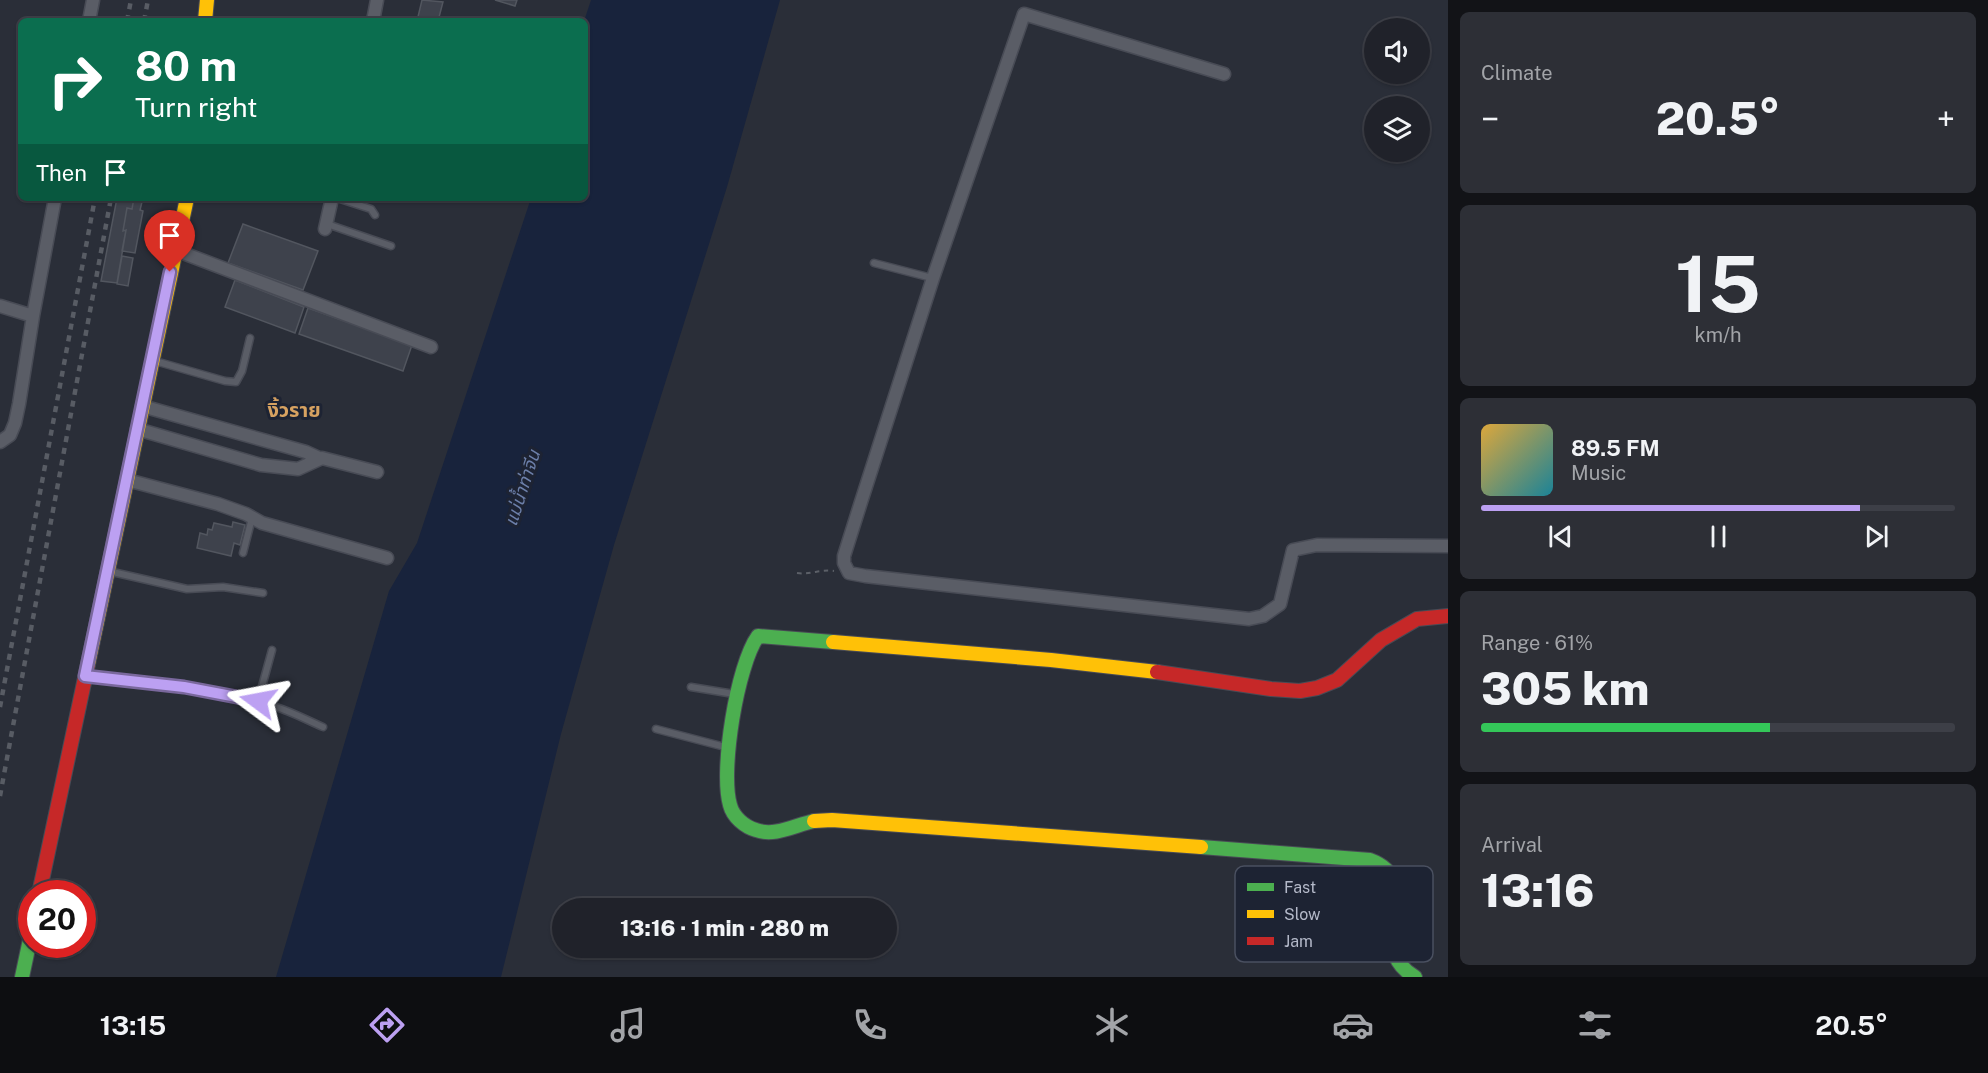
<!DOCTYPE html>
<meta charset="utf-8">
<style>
body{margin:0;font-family:"Public Sans","Noto Sans Thai",sans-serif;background:#2d2f36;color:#f1f3f6;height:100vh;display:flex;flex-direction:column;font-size:22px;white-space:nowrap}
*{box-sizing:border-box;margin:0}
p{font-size:20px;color:#a2a4a8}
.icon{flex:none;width:33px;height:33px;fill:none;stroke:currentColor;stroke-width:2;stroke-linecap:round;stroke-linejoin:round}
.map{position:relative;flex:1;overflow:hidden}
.details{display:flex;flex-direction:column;gap:12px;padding:12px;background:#121317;width:540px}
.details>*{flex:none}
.top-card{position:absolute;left:18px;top:18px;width:570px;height:183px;border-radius:9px;box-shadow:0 2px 4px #0004,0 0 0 2px #3d3f47;background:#0b6e4f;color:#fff;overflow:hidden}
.buttons{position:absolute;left:1364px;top:18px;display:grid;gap:12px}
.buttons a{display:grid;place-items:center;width:66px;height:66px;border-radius:50%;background:#20222a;box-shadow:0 2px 4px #0004,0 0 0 2px #3d3f47;font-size:30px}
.speed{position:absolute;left:18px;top:880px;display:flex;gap:12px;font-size:30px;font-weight:700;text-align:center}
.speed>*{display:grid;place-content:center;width:78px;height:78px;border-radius:50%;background:#20222a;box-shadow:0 2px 4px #0004,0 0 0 2px #3d3f47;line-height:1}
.speed .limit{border:9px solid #d22;background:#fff;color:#111}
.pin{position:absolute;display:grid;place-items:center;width:51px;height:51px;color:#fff;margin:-62px -26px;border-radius:50% 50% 50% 0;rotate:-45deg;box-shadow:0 0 6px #0007}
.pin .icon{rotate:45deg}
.me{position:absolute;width:66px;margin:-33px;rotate:283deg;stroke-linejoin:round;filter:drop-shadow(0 0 4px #0008)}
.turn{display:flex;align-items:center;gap:21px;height:126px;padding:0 18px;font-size:27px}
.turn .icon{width:78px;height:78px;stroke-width:2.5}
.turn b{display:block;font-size:42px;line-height:51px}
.then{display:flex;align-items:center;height:57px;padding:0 18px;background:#0003;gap:12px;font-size:22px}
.big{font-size:45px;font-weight:800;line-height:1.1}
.details .card{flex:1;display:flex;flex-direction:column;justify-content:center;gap:9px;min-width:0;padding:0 21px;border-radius:9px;background:#2d2f36}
.details .dial{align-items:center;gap:0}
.dial b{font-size:78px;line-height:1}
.song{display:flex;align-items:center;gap:18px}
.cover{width:72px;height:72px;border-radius:9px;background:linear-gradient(135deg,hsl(40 70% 55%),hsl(190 70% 35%))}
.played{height:6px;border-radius:3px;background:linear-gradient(90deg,#bca0f2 80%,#3d3f47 80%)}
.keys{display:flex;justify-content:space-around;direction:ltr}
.heat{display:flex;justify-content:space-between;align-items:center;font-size:33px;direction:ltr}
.charge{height:9px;border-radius:4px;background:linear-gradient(90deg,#34c759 61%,#3d3f47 0)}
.trip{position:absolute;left:552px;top:898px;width:345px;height:60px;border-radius:30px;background:#20222a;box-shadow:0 2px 4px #0004,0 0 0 2px #3d3f47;font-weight:800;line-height:60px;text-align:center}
.tab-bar{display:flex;height:96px;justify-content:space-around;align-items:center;background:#0d0e11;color:#a2a4a8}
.tab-bar .icon{width:42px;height:42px}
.tab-bar .active{color:#bca0f2}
.tab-bar b{font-size:27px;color:#f1f3f6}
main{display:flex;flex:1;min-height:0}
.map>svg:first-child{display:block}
.water{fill:#18233c}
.building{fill:#3e424c;stroke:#52565f;stroke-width:1.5}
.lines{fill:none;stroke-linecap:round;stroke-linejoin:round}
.lane-casing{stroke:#484b55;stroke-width:9}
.street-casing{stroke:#484b55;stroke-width:15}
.fast-casing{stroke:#484b55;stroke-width:16}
.slow-casing{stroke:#484b55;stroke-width:16}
.jam-casing{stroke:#484b55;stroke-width:16}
.path{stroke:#5c6068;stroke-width:2;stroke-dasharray:4.5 4.5;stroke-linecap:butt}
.lane{stroke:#5a5d66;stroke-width:6}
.street{stroke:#5a5d66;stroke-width:12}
.fast{stroke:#4caf50;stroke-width:14}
.slow{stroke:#ffc107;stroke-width:14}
.jam{stroke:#c62828;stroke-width:14}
.rail{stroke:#585c64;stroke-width:4.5;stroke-dasharray:6 6;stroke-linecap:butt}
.route-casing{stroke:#7a689d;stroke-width:15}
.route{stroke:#bca0f2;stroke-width:10}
.labels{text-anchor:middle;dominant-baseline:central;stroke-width:6;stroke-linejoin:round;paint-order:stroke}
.water-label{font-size:18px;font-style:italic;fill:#6c7fa9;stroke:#1d2333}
.quarter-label{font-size:20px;font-weight:bold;fill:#d7a261;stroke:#1d2333}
.key{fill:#1d2333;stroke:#4a5060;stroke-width:1.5}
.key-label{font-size:16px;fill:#b4b9c9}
</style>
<main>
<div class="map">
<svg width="1448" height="977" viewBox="0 0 1448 977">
<rect width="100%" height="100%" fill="#2a2e38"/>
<!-- water -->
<path class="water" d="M 591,0 L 780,0 L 727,187 L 614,545 L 561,734 L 501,977 L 276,977 L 389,591 L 417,543 L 531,198 L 585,198 L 584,21 Z"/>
<!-- building -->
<path class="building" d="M 422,0 L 443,2 L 438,21 L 417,21 Z
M 495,0 L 517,0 L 515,6 Z
M 117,198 L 134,198 L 132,209 L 127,208 L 123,231 L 126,230 L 117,283 L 101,281 Z
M 134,198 L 143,198 L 140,210 L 143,211 L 135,253 L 122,251 L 126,230 L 123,231 L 127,208 L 132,209 Z
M 243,224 L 318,251 L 303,290 L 228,263 Z
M 122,256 L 133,258 L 128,286 L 117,284 Z
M 235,280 L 304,307 L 295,333 L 225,307 Z
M 308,308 L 412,345 L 403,371 L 299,334 Z
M 233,522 L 245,525 L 240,545 L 234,543 L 231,556 L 197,548 L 200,533 L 207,535 L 208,529 L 212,530 L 214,523 L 232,527 Z"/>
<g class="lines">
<defs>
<path id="lane" d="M 337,198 L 371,209 L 375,215
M 327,224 L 391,246
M 874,263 L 932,278
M 155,361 L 225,381 L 236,382 L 242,371 L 250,338
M 243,553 L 252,518
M 108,571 L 187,589 L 223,587 L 263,593
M 88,676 C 151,682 216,687 276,707 C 292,712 307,720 323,727
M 691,687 L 734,694
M 258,701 L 272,650
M 656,729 L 729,748
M 41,887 L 60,894
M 82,903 L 88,911 L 82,932
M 78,949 L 80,945"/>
<path id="street" d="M 89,21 L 93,0
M 373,21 L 377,0
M 1224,74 L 1024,14 L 933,278 L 861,502 L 844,556 L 844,563 L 849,573 L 865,576 L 1249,619 L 1263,616 L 1280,604 L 1293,550 L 1317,545 L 1448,546
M 325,229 L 332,198
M 175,250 L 431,347
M 0,306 L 33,316
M 142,406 L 306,452 L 319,458
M 137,429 L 261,465 L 298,469 L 322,458 L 377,472
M 0,442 L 10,435 L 15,423 L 19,404 L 33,316 L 55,198
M 127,480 L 218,504 L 246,514 L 262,523 L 387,558"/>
<path id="fast" d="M 814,821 C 795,825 775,837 756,830 C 745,827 733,817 730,805 C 720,771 737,665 758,636 L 833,642
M 1201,847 L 1370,860 C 1428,881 1361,946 1415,977
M 22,977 L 32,930"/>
<path id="slow" d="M 205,21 L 207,0
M 833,642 L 1051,660 L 1157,672
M 88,664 L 187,198
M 814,821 L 832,820 L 1201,847"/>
<path id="jam" d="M 1157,672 L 1271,689 L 1300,691 L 1317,688 L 1337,680 L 1381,640 L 1417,619 L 1448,616
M 39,894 L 88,664"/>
</defs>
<!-- lane casing -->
<use href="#lane" class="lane-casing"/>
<!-- street casing -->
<use href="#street" class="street-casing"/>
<!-- fast casing -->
<use href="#fast" class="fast-casing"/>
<!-- slow casing -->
<use href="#slow" class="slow-casing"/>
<!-- jam casing -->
<use href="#jam" class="jam-casing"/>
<!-- path -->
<path class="path" d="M 797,573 C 811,575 820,569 834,571"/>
<!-- lane -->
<use href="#lane" class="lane"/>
<!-- street -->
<use href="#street" class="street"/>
<!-- fast -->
<use href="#fast" class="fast"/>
<!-- slow -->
<use href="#slow" class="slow"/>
<!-- jam -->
<use href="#jam" class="jam"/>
<!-- rail -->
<path class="rail" d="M 127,21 L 131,0
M 144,21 L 148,0
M 0,707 L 95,198
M 0,796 L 111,198"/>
</g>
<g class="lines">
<defs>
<path id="route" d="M 170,272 L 85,676 L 184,687 L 258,701"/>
</defs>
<!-- route casing -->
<use href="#route" class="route-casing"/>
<!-- route -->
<use href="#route" class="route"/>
</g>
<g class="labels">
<!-- water labels -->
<g class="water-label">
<text transform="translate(522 488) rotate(-72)">แม่น้ำท่าจีน</text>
</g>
<!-- quarter labels -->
<g class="quarter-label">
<text x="294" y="410">งิ้วราย</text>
</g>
</g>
<!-- legend -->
<rect x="1235" y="866" width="198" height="96" rx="9" class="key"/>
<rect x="1247" y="883" width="27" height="8" fill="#4caf50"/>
<rect x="1247" y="910" width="27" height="8" fill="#ffc107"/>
<rect x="1247" y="937" width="27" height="8" fill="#c62828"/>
<g class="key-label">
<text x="1284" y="893">Fast</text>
<text x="1284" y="920">Slow</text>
<text x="1284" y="947">Jam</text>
</g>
</svg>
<div class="buttons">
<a><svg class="icon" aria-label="sound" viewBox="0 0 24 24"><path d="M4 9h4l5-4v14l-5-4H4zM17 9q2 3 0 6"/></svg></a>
<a><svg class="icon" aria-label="layers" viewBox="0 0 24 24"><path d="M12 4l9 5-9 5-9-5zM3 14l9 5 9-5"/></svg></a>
</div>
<div class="speed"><div class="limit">20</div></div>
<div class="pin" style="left:170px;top:272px;background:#d93025"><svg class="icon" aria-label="arrive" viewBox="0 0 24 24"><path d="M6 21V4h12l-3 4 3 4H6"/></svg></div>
<svg class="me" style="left:258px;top:701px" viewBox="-20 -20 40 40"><path d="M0-17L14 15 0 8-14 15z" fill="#bca0f2" stroke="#fff" stroke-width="4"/></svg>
<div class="trip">13:16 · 1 min · 280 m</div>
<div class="top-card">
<div class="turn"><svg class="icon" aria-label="right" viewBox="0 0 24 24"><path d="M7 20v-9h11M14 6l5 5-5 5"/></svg><div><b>80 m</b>Turn right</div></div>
<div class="then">Then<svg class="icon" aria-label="arrive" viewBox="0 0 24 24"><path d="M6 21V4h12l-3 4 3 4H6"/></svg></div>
</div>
</div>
<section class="details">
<div class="card"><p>Climate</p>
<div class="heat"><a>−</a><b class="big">20.5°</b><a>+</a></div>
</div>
<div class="card dial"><b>15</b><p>km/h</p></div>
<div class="card">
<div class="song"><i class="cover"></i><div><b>89.5 FM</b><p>Music</p></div></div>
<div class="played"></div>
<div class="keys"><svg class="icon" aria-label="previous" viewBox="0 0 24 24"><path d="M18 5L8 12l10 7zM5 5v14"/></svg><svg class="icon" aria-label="pause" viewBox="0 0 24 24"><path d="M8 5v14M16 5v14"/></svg><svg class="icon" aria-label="next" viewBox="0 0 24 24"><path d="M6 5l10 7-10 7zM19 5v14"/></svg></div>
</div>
<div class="card"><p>Range · 61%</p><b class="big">305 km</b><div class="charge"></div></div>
<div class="card"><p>Arrival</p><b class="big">13:16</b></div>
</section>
</main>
<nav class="tab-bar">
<b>13:15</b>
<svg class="icon active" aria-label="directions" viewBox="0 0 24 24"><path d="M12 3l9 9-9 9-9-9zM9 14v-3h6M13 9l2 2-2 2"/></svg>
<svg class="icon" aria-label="music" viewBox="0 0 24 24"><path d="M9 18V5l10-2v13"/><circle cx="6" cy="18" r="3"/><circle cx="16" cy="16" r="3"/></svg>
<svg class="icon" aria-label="phone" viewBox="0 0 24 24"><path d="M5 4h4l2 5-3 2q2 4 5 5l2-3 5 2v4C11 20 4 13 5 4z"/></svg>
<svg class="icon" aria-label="climate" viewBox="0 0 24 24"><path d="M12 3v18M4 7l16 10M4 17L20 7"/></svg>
<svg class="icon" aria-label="car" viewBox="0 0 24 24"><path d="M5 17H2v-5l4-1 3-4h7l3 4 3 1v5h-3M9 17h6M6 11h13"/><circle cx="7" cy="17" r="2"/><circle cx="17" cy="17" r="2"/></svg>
<svg class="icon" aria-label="filters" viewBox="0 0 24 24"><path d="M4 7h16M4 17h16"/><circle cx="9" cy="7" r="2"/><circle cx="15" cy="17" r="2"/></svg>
<b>20.5°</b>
</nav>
